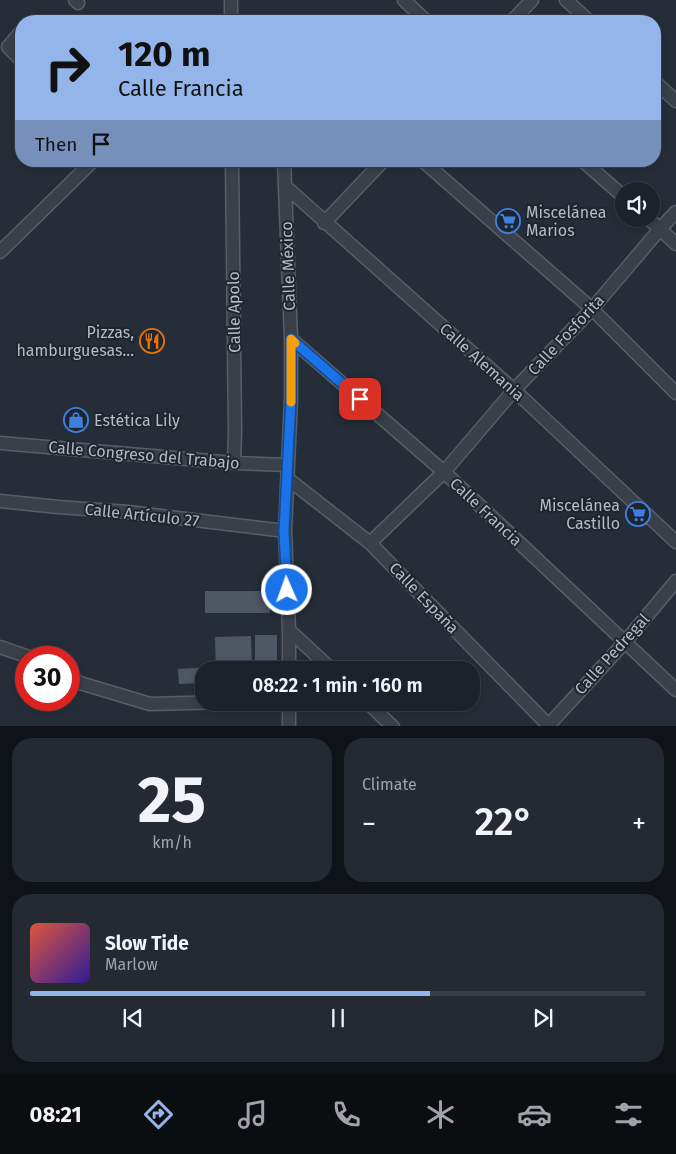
<!DOCTYPE html>
<meta charset="utf-8">
<style>
body{margin:0;font-family:"Fira Sans",sans-serif;background:#252a32;color:#f1f3f6;height:100vh;display:flex;flex-direction:column;font-size:19px;white-space:nowrap}
*{box-sizing:border-box;margin:0}
p{font-size:16px;color:#a0a4a8}
.icon{flex:none;width:28px;height:28px;fill:none;stroke:currentColor;stroke-width:2;stroke-linecap:round;stroke-linejoin:round}
.map{position:relative;height:726px;overflow:hidden}
.panel{display:flex;flex-direction:column;gap:12px;padding:12px;background:#0f1317;flex:1}
.panel>*{flex:none}
.top-card{position:absolute;left:15px;top:15px;width:646px;height:152px;border-radius:20px;box-shadow:0 2px 8px #0003,0 0 0 1px #3a3f47;background:#94b5ea;color:#111;overflow:hidden}
.controls{position:absolute;left:615px;top:182px;display:grid;gap:10px}
.controls a{display:grid;place-items:center;width:45px;height:45px;border-radius:50%;background:#1c222a;box-shadow:0 2px 8px #0003,0 0 0 1px #3a3f47;font-size:25px}
.speed{position:absolute;left:15px;top:646px;display:flex;gap:10px;font-size:25px;font-weight:700;text-align:center}
.speed>*{display:grid;place-content:center;width:65px;height:65px;border-radius:50%;background:#1c222a;box-shadow:0 2px 8px #0003,0 0 0 1px #3a3f47;line-height:1}
.speed .limit{border:8px solid #d22;background:#fff;color:#111}
.pin{position:absolute;display:grid;place-items:center;width:42px;height:42px;color:#fff;margin:-21px;border-radius:10px;box-shadow:0 2px 8px #0006}
.me{position:absolute;width:55px;margin:-28px;rotate:358deg;stroke-linejoin:round;filter:drop-shadow(0 0 4px #0008)}
.turn{display:flex;align-items:center;gap:18px;height:105px;padding:0 20px;font-size:22px}
.turn .icon{width:65px;height:65px;stroke-width:2.5}
.turn b{display:block;font-size:35px;line-height:42px}
.then{display:flex;align-items:center;height:48px;padding:0 20px;background:#0003;gap:10px;font-size:19px}
.big{font-size:38px;font-weight:600;line-height:1.1}
.panel .card{flex:1;display:flex;flex-direction:column;justify-content:center;gap:8px;min-width:0;padding:0 18px;border-radius:20px;background:#252a32}
.panel .dial{align-items:center;gap:0}
.dial b{font-size:65px;line-height:1}
.song{display:flex;align-items:center;gap:15px}
.cover{width:60px;height:60px;border-radius:8px;background:linear-gradient(135deg,hsl(10 70% 55%),hsl(250 70% 35%))}
.played{height:5px;border-radius:2px;background:linear-gradient(90deg,#94b5ea 65%,#3a3f47 65%)}
.keys{display:flex;justify-content:space-around;direction:ltr}
.heat{display:flex;justify-content:space-between;align-items:center;font-size:28px;direction:ltr}
.panel .tiles{flex:1;display:grid;gap:12px;grid-template-columns:1fr 1fr}
.card:last-child{grid-column:span 2}
.trip{position:absolute;left:195px;top:661px;width:285px;height:50px;border-radius:20px;background:#1c222a;box-shadow:0 2px 8px #0003,0 0 0 1px #3a3f47;font-weight:600;line-height:50px;text-align:center}
.tabs{display:flex;height:80px;justify-content:space-around;align-items:center;background:#0b0e11;color:#a0a4a8}
.tabs .icon{width:35px;height:35px}
.tabs .active{color:#94b5ea}
.tabs b{font-size:22px;color:#f1f3f6}
.map>svg:first-child{display:block}
.building{fill:#4e5864}
.lines{fill:none;stroke-linecap:round;stroke-linejoin:round}
.minor-casing{stroke:#575e67;stroke-width:15}
.minor{stroke:#394049;stroke-width:12}
.route-casing{stroke:#114b97;stroke-width:12}
.route{stroke:#1a73e8;stroke-width:9}
.slow{stroke:#f59e0b;stroke-width:9}
.labels{text-anchor:middle;dominant-baseline:central;stroke-width:4;stroke-linejoin:round;paint-order:stroke}
.poi-label{font-size:16px;fill:#b4bbc5;stroke:#1e252e;text-anchor:start}
.street-label{font-size:16px;fill:#b4bbc5;stroke:#1e252e}
</style>
<div class="map">
<svg width="676" height="727" viewBox="0 0 676 727">
<rect width="100%" height="100%" fill="#252e38"/>
<!-- building -->
<path class="building" d="M 205,591 L 270,591 L 270,613 L 205,613 Z
M 255,635 L 277,635 L 277,670 L 255,670 Z
M 251,636 L 252,670 L 216,670 L 215,637 Z
M 211,667 L 211,670 L 204,670 L 204,683 L 179,684 L 178,669 Z"/>
<g class="lines">
<defs>
<path id="minor" d="M 75,0 L 78,3
M 231,0 L 231,21
M 404,0 L 426,21
M 566,0 L 589,21
M 512,21 L 532,0
M 21,32 L 8,47 L 21,60
M 655,82 L 676,101
M 232,161 L 235,432 L 234,463
M 284,161 L 291,339 L 291,398 L 285,531 L 289,630 L 289,670
M 423,161 L 592,309 L 676,393
M 583,161 L 624,197
M 285,186 L 514,390 L 676,542
M 649,219 L 676,244
M 324,223 L 383,161
M 0,252 L 93,161
M 291,339 L 444,472 L 676,690
M 0,443 L 234,463 L 288,465
M 288,479 L 370,543 L 550,727
M 0,501 L 58,507 L 128,512 L 285,531
M 370,543 L 444,472 L 514,390 L 592,309 L 660,229 L 676,212
M 289,630 L 332,670
M 0,647 L 32,658
M 69,676 L 80,683 L 150,704 L 225,702
M 289,702 L 289,727
M 367,702 L 393,727
M 547,727 L 625,642 L 676,581"/>
</defs>
<!-- minor casing -->
<use href="#minor" class="minor-casing"/>
<!-- minor -->
<use href="#minor" class="minor"/>
</g>
<g class="lines">
<defs>
<path id="route" d="M 287,590 L 284,531 L 291,398 L 291,339 L 360,399"/>
</defs>
<!-- route casing -->
<use href="#route" class="route-casing"/>
<!-- route -->
<use href="#route" class="route"/>
<!-- slow -->
<path class="slow" d="M 291,402 L 291,339 L 295,343"/>
</g>
<!-- icons -->
<defs>
<symbol id="supermarket-ring" viewBox="-11 -11 22 22"><circle r="9.5" fill="#1e252e" stroke="#3f7fe0" stroke-width="1.5"/><path d="M-6-5.5h2.5l.6 2H6L4.5 2H-2.5L-4.4-4H-6ZM-1.5 3.2a1.3 1.3 0 1 0 .1 0ZM3 3.2a1.3 1.3 0 1 0 .1 0Z" fill="#3f7fe0"/></symbol>
<symbol id="restaurant-ring" viewBox="-11 -11 22 22"><circle r="9.5" fill="#1e252e" stroke="#e8710a" stroke-width="1.5"/><path d="M-5-6h1v4h1v-4h1v4h1v-4h1v5L-1.5 .5V6h-2V.5L-5-1ZM5-6V6H3V1.5H1.5Q1.5-4 5-6Z" fill="#e8710a"/></symbol>
<symbol id="shop-ring" viewBox="-11 -11 22 22"><circle r="9.5" fill="#1e252e" stroke="#3f7fe0" stroke-width="1.5"/><path d="M-5-2.5h2.3a2.7 3.5 0 0 1 5.4 0H5L5.5 6h-11ZM-1.5-2.5h3a1.5 2.3 0 0 0-3 0Z" fill="#3f7fe0"/></symbol>
</defs>
<g fill-rule="evenodd">
<use href="#supermarket-ring" x="494" y="207" width="28" height="28"/>
<use href="#restaurant-ring" x="138" y="327" width="28" height="28"/>
<use href="#shop-ring" x="62" y="406" width="28" height="28"/>
<use href="#supermarket-ring" x="624" y="500" width="28" height="28"/>
</g>
<g class="labels">
<!-- poi labels -->
<g class="poi-label">
<text x="526" y="212">Miscelánea<tspan x="526" dy="18">Marios</tspan></text>
<text x="134" y="332" text-anchor="end">Pizzas,<tspan x="134" dy="18">hamburguesas...</tspan></text>
<text x="94" y="420">Estética Lily</text>
<text x="620" y="505" text-anchor="end">Miscelánea<tspan x="620" dy="18">Castillo</tspan></text>
</g>
<!-- street labels -->
<g class="street-label">
<text transform="translate(288 266) rotate(-92)">Calle México</text>
<text transform="translate(234 312) rotate(-91)">Calle Apolo</text>
<text transform="translate(566 335) rotate(-47)">Calle Fosforita</text>
<text transform="translate(482 362) rotate(42)">Calle Alemania</text>
<text transform="translate(144 455) rotate(5)">Calle Congreso del Trabajo</text>
<text transform="translate(486 512) rotate(43)">Calle Francia</text>
<text transform="translate(142 515) rotate(6)">Calle Artículo 27</text>
<text transform="translate(424 598) rotate(46)">Calle España</text>
<text transform="translate(612 654) rotate(-48)">Calle Pedregal</text>
</g>
</g>
</svg>
<div class="controls">
<a><svg class="icon" aria-label="sound" viewBox="0 0 24 24"><path d="M4 9h4l5-4v14l-5-4H4zM17 9q2 3 0 6"/></svg></a>
</div>
<div class="speed"><div class="limit">30</div></div>
<div class="pin" style="left:360px;top:399px;background:#d93025"><svg class="icon" aria-label="arrive" viewBox="0 0 24 24"><path d="M6 21V4h12l-3 4 3 4H6"/></svg></div>
<svg class="me" style="left:287px;top:590px" viewBox="-20 -20 40 40"><circle r="17" fill="#1a73e8" stroke="#fff" stroke-width="3"/><path d="M0-11L8 9 0 5-8 9z" fill="#fff"/></svg>
<div class="trip">08:22 · 1 min · 160 m</div>
<div class="top-card">
<div class="turn"><svg class="icon" aria-label="right" viewBox="0 0 24 24"><path d="M7 20v-9h11M14 6l5 5-5 5"/></svg><div><b>120 m</b>Calle Francia</div></div>
<div class="then">Then<svg class="icon" aria-label="arrive" viewBox="0 0 24 24"><path d="M6 21V4h12l-3 4 3 4H6"/></svg></div>
</div>
</div>
<section class="panel">
<div class="tiles">
<div class="card dial"><b>25</b><p>km/h</p></div>
<div class="card"><p>Climate</p>
<div class="heat"><a>−</a><b class="big">22°</b><a>+</a></div>
</div>
<div class="card">
<div class="song"><i class="cover"></i><div><b>Slow Tide</b><p>Marlow</p></div></div>
<div class="played"></div>
<div class="keys"><svg class="icon" aria-label="previous" viewBox="0 0 24 24"><path d="M18 5L8 12l10 7zM5 5v14"/></svg><svg class="icon" aria-label="pause" viewBox="0 0 24 24"><path d="M8 5v14M16 5v14"/></svg><svg class="icon" aria-label="next" viewBox="0 0 24 24"><path d="M6 5l10 7-10 7zM19 5v14"/></svg></div>
</div>
</div>
</section>
<nav class="tabs">
<b>08:21</b>
<svg class="icon active" aria-label="directions" viewBox="0 0 24 24"><path d="M12 3l9 9-9 9-9-9zM9 14v-3h6M13 9l2 2-2 2"/></svg>
<svg class="icon" aria-label="music" viewBox="0 0 24 24"><path d="M9 18V5l10-2v13"/><circle cx="6" cy="18" r="3"/><circle cx="16" cy="16" r="3"/></svg>
<svg class="icon" aria-label="phone" viewBox="0 0 24 24"><path d="M5 4h4l2 5-3 2q2 4 5 5l2-3 5 2v4C11 20 4 13 5 4z"/></svg>
<svg class="icon" aria-label="climate" viewBox="0 0 24 24"><path d="M12 3v18M4 7l16 10M4 17L20 7"/></svg>
<svg class="icon" aria-label="car" viewBox="0 0 24 24"><path d="M5 17H2v-5l4-1 3-4h7l3 4 3 1v5h-3M9 17h6M6 11h13"/><circle cx="7" cy="17" r="2"/><circle cx="17" cy="17" r="2"/></svg>
<svg class="icon" aria-label="filters" viewBox="0 0 24 24"><path d="M4 7h16M4 17h16"/><circle cx="9" cy="7" r="2"/><circle cx="15" cy="17" r="2"/></svg>
</nav>
